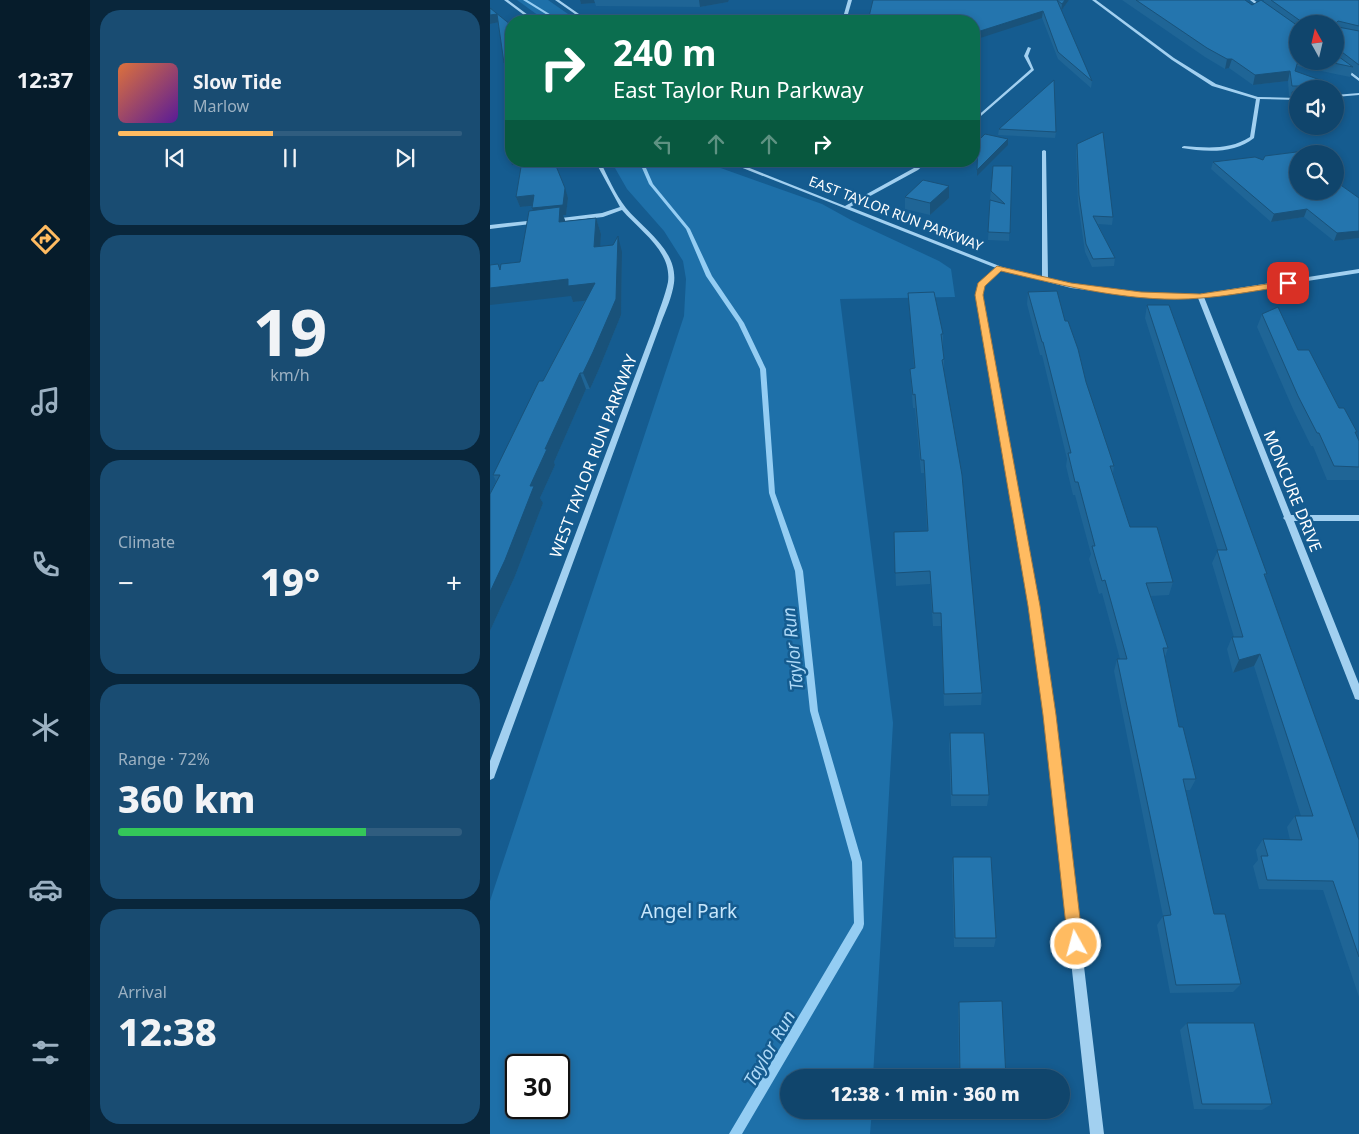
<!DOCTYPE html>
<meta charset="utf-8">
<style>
body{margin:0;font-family:"Noto Sans",sans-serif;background:#194c72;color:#f1f3f6;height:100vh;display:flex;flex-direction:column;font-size:19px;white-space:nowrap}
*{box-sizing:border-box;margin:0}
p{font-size:16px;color:#9cb1c2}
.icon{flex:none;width:28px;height:28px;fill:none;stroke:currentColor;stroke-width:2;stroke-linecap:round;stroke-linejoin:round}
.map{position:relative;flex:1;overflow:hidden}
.details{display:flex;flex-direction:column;gap:10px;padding:10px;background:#09263b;width:400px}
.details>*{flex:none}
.top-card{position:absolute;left:15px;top:15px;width:475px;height:152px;border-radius:20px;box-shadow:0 2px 8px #0003,0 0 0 1px #305d7f;background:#0b6e4f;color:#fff;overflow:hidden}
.needle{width:32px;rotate:352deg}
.fabs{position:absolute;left:799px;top:15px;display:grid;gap:10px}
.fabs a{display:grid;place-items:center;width:55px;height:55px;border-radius:50%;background:#10456c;box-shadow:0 2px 8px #0003,0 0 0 1px #305d7f;font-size:25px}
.speed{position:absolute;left:15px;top:1054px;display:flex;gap:10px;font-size:25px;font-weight:700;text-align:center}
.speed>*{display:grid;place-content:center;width:65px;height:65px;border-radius:50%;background:#10456c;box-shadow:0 2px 8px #0003,0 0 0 1px #305d7f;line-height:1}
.speed .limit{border:2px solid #111;border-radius:8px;background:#fff;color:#111}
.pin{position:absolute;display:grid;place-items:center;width:42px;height:42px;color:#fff;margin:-21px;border-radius:10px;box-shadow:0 2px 8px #0006}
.me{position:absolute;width:55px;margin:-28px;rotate:353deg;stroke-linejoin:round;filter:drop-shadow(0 0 4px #0008)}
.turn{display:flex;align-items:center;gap:18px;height:105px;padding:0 25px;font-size:22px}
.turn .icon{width:65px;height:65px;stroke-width:2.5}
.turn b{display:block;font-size:35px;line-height:42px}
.lanes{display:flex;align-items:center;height:48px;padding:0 25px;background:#0003;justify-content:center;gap:25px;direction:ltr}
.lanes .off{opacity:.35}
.big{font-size:38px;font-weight:800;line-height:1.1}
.details .card{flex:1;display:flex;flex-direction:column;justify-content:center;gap:8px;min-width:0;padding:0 18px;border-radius:20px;background:#194c72}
.details .dial{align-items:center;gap:0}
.dial b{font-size:65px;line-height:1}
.song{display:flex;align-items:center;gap:15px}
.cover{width:60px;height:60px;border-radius:8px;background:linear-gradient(135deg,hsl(20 70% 55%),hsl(270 70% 35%))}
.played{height:5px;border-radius:2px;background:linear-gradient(90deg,#ffbb61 45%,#305d7f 45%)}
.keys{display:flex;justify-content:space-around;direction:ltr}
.heat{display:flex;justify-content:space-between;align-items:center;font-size:28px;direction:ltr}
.charge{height:8px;border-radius:4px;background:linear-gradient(90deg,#34c759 72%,#305d7f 0)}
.trip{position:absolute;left:290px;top:1069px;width:290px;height:50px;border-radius:25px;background:#10456c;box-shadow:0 2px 8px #0003,0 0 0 1px #305d7f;font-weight:800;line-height:50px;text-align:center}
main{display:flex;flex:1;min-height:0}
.menu{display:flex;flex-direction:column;width:90px;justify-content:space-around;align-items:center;background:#061c2b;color:#9cb1c2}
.menu .icon{width:35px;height:35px}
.menu .on{color:#ffbb61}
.menu b{font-size:22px;color:#f1f3f6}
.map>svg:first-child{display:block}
.green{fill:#1e70a9;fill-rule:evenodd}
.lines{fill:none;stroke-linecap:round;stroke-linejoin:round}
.stream{fill:#94cdf3;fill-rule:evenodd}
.minor{fill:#a2d0f0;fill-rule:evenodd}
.wall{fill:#1f6596;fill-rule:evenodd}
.shaded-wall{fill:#19527a}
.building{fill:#2475ae;stroke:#19527a}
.route{fill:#ffbb61;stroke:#a67a3f}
.labels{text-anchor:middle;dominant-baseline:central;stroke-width:5;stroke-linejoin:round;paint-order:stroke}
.far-street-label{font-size:14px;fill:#fff;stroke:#155c90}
.street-label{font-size:16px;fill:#fff;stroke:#155c90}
.water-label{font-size:18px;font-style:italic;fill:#aed9f7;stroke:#155c90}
.near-park-label{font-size:19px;fill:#c8e7fc;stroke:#155c90}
</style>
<main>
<nav class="menu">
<b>12:37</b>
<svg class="icon on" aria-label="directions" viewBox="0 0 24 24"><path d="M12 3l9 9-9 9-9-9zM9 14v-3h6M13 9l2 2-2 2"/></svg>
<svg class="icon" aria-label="music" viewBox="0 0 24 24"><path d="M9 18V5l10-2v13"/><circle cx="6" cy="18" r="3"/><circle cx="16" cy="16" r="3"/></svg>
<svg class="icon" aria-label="phone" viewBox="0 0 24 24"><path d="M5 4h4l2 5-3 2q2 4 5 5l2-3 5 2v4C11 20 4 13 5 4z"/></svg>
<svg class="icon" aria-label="climate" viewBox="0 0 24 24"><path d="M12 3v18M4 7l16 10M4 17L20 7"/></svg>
<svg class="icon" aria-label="car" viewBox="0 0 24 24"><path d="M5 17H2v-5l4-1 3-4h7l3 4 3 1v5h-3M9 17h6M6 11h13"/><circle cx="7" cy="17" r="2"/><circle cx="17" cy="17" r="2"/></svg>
<svg class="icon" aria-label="filters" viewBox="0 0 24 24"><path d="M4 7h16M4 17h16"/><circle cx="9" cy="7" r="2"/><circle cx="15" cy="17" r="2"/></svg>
</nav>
<section class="details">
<div class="card">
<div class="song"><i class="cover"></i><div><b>Slow Tide</b><p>Marlow</p></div></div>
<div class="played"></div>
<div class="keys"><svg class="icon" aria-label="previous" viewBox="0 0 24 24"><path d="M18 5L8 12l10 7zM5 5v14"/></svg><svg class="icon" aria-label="pause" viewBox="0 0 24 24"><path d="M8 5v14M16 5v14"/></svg><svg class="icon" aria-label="next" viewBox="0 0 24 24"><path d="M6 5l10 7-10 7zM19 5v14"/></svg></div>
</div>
<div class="card dial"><b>19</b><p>km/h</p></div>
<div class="card"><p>Climate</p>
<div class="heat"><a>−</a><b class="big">19°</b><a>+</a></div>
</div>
<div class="card"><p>Range · 72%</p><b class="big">360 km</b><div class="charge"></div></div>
<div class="card"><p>Arrival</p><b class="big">12:38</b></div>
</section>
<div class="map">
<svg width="869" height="1134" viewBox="0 0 869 1134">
<rect width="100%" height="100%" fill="#155c90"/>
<!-- green -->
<path class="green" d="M 27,0 L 58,0 L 88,21 L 56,21 Z
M 121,161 L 211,161 L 332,204 L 361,220 L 449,261 L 461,269 L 465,297 L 350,299 L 403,723 L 383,1077 L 299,1078 L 299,1110 L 382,1110 L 380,1134 L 0,1134 L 0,901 L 194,316 L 196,279 L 193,261 L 174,231 L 137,189 ZM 26,1065 L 69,1065 L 69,1108 L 26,1108 Z"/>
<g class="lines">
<!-- stream -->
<path class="stream" d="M 33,0 L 37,0 L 71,21 L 67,21 Z
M 149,161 L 153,161 L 163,184 L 200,229 L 222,276 L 254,323 L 276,369 L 285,493 L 313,571 L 328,711 L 372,862 L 374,924 L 373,928 L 252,1134 L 239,1134 L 364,923 L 362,862 L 320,711 L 305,571 L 279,493 L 270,369 L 248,323 L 216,276 L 196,229 L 159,184 Z"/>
<!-- minor -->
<path class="minor" d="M 14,0 L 18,0 L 46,21 L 42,21 Z
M 65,0 L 69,0 L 99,21 L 95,21 Z
M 358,0 L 362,0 L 356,21 L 352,21 Z
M 602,0 L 606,0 L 684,58 L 726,84 L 768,97 L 808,98 L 808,100 L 770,99 L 764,138 C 745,154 715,152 692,148 L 692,147 L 694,146 C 717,148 740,150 760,137 L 766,99 L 722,86 L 682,60 Z
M 760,0 L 764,0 L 777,10 L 774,11 Z
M 538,47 L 541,48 L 538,56 L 544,70 L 484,122 L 484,119 L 541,69 L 534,56 Z
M 845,60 L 869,78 L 869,81 L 842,61 L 845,61 Z
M 869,93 L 869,95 L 845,97 L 845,95 Z
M 554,150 L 556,151 L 558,278 L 581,284 L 651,293 L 710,294 L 869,269 L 869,273 L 714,297 L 801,515 L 869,515 L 869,521 L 804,521 L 869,684 L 869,700 L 865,699 L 864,696 L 795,520 L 793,518 L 794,517 L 708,298 L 651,297 L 581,288 L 511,270 L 494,286 L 492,295 L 549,606 L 564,715 L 614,1134 L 600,1134 L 554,715 L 539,606 L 486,295 L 489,284 L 506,268 L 235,161 L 242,161 L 355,206 L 424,168 L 433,161 L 438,161 L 428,170 L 360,207 L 512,267 L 552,277 L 552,151 Z
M 105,161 L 110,161 C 118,177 125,194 136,208 C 154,230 188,250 184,283 C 182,297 176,310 171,323 L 5,775 L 4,778 L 0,780 L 0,761 L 165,323 C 169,310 175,296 178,282 C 182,251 150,231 132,210 L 113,217 L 63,223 L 60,221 L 63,219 L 112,213 L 130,207 Z
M 47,220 L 49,221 L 49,223 L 0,229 L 0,225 Z"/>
</g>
<!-- wall -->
<path class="wall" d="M 90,0 L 239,0 L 238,2 L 210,7 L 106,6 L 105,3 L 91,4 Z
M 579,0 L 571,11 L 602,81 L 601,88 L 568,59 L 552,18 L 379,19 Z
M 632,0 L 755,0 L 762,5 L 774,2 L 774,0 L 869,0 L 869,78 L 862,72 L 860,77 L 807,66 L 805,71 L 833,89 L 808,89 L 808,116 L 800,110 L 799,102 L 801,96 L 799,96 L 798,81 L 763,85 L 739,68 L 735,69 L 715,57 ZM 808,24 L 845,24 L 845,61 L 808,61 Z
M 0,8 L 21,25 L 21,161 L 64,161 L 78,198 L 76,215 L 73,215 L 75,221 L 106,218 L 111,234 L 110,246 L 132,252 L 131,315 L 109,369 L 100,389 L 96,389 L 64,462 L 65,465 L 50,498 L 53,503 L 25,576 L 0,631 L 0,494 L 6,481 L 3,475 L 53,381 L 95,300 L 83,302 L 81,296 L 10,269 L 30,262 L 43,210 L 42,208 L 42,205 L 30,207 L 26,197 L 32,163 L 22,165 L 18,155 L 19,104 L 17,72 L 8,22 L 0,24 Z
M 822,126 L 837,126 L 834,135 Z
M 509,129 L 566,132 L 565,138 L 508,135 Z
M 587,144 L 623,217 L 622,225 L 608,224 L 625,258 L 624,266 L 602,267 L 595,252 L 588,203 L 586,151 Z
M 808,154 L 869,198 L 869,238 L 844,241 L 814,217 L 781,222 L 721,169 L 723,162 L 773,160 Z
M 503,166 L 522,166 L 519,241 L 498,240 L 500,200 L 502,201 L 500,199 Z
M 459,186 L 459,198 L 440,215 L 415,209 L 415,197 Z
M 538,292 L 575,321 L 596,382 L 624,466 L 623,473 L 640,527 L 683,582 L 679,595 L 661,596 L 678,648 L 675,657 L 689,727 L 706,779 L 700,790 L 695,790 L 724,914 L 751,984 L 743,992 L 680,993 L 667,925 L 673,916 L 624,671 L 627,659 L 630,659 L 612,593 L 609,594 L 599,559 L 601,554 L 585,495 L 583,495 L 576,466 L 577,459 L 552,355 L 550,355 L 537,304 Z
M 418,293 L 453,334 L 453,348 L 454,359 L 454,372 L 492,693 L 491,705 L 454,706 L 451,626 L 443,626 L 440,584 L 406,586 L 404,532 L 437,531 L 434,473 L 431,473 L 425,408 L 423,408 L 420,369 L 424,368 L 419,306 Z
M 657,305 L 777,574 L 775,577 L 869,840 L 869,997 L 833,890 L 769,889 L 763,866 L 768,860 L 766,850 L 773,839 L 800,840 L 797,827 L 805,816 L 811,816 L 764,666 L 743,673 L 737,649 L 742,637 L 744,637 L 722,563 L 728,550 L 655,318 Z
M 772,314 L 808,350 L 849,408 L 867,432 L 866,435 L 869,467 L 869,480 L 837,480 L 823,446 L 821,446 L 803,409 L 767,327 Z
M 460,733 L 499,795 L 497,806 L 461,806 L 459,745 Z
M 463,857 L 506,938 L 504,947 L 464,947 L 462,867 Z
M 469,1002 L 516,1078 L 469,1078 L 468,1009 Z
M 697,1023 L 782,1104 L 772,1110 L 704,1109 L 690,1030 Z"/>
<!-- shaded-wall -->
<path class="shaded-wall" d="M 90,0 L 104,0 L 105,3 L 91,4 Z
M 209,0 L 239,0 L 238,2 L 210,7 Z
M 575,0 L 579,0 L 571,11 L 572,4 Z
M 553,11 L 552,18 L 484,40 L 484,33 Z
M 7,14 L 9,22 L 0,24 L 0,15 Z
M 737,59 L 742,59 L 739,68 L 735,69 Z
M 14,63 L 16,63 L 16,72 Z
M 800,71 L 798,81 L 763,85 L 765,75 Z
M 518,139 L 518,145 L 487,176 L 487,170 Z
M 18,155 L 21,155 L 21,161 L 37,161 L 37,162 L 22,165 Z
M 459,186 L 459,198 L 440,215 L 440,203 Z
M 75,188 L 78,198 L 76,215 L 73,215 L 76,223 L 46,218 L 42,208 Z
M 44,195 L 48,205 L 30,207 L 26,197 Z
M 817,209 L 814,217 L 781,222 L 784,214 Z
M 106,218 L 111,234 L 109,263 L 104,247 Z
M 869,231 L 869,238 L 844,241 L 847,233 Z
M 128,236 L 132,252 L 131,315 L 109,369 L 100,389 L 93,373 Z
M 78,279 L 105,283 L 110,299 L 83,302 L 81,296 L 0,305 L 0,288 Z
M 90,373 L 96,389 L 64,462 L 65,465 L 50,498 L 53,503 L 25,576 L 0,631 L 0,592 L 40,486 L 55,449 Z
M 770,654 L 764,666 L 743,673 L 749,660 Z"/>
<!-- building -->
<path class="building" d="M 383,0 L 575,0 L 572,4 L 567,0 L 602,81 L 568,52 L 553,11 L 484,33 L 484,21 L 378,21 Z
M 646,0 L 755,0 L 762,5 L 771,0 L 808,26 L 808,61 L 805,71 L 833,81 L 833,89 L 813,89 L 811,86 L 802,86 L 800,71 L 765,75 L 742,59 L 737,59 L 717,48 Z
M 781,0 L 869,0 L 869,26 L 848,21 L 846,23 L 848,27 L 869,31 L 869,65 L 848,49 L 845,50 L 845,24 L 811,24 L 812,22 Z
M 0,8 L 21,25 L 21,155 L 18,155 L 17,102 L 19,104 L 16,63 L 14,63 L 7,14 L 0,15 Z
M 845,54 L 863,67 L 834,61 L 845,61 Z
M 564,80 L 566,132 L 509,129 Z
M 802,92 L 808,92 L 808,104 L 803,101 Z
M 613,132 L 623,217 L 603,216 L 625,258 L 603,259 L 596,244 L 589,195 L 587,144 Z
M 495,134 L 518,139 L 487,170 L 488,141 Z
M 830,149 L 827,154 L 808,154 L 808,191 L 845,191 L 845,181 L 869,198 L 869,231 L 847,233 L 817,209 L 784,214 L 723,162 L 765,157 L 773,160 L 775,156 Z
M 32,161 L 64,161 L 75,188 L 73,205 L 42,208 L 44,195 L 26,197 Z
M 503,166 L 522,166 L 520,233 L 498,232 L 500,200 L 515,204 L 501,191 Z
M 433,180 L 459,186 L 440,203 L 415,197 Z
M 70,207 L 69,222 L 106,218 L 104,247 L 123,245 L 128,236 L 126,299 L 103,352 L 93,373 L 90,373 L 55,449 L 57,449 L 40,486 L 44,486 L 15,560 L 0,592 L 0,494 L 10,475 L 3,475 L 49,381 L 53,381 L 105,283 L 78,286 L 78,279 L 0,288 L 0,265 L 8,264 L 10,270 L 11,264 L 30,262 L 39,211 Z
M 567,291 L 575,321 L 578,321 L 588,349 L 596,382 L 624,466 L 620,466 L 640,527 L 667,527 L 683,582 L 656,583 L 678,648 L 673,648 L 689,727 L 693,727 L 706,779 L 693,779 L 724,914 L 735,914 L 751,984 L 686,985 L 673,916 L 681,915 L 627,659 L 637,659 L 615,580 L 612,581 L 602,546 L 605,546 L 588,482 L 585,482 L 578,453 L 581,453 L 553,342 L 552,342 L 538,292 Z
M 444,292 L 453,334 L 451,334 L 454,359 L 452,360 L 472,475 L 492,693 L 454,694 L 451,613 L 443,613 L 440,571 L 405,573 L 404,532 L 438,531 L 434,460 L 431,460 L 425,394 L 423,395 L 420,369 L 425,368 L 418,293 Z
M 657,305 L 679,305 L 777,574 L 774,574 L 869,840 L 869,957 L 843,881 L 777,880 L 771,856 L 778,856 L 773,839 L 812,840 L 805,816 L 823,816 L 770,654 L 749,660 L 742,637 L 753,637 L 727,550 L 737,550 Z
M 788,307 L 808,350 L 819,350 L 849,408 L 854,408 L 867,432 L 865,432 L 869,441 L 869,467 L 844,466 L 829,433 L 827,433 L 808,396 L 772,314 Z
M 460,733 L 494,733 L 499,795 L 462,795 Z
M 463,857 L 501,857 L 506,938 L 465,938 Z
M 512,1001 L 516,1078 L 470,1078 L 469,1002 Z
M 697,1023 L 764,1023 L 782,1104 L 712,1104 Z"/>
<!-- route -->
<path class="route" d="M 507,266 L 581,283 L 651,292 L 710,294 L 798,281 L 802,283 L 798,286 C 769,290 740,296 711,298 C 647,304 574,286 511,271 L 495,286 L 493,295 L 550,606 L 566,715 L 593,944 L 591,949 L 586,951 L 580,949 L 578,944 L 553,715 L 538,606 L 485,295 L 488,283 Z"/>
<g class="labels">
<!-- far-street labels -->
<g class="far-street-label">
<text transform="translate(406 213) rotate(21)">EAST TAYLOR RUN PARKWAY</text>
</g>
<!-- street labels -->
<g class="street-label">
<text transform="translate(103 456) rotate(-69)">WEST TAYLOR RUN PARKWAY</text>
<text transform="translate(803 491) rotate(68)">MONCURE DRIVE</text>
</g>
<!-- water labels -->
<g class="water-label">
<text transform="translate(302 649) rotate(-96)">Taylor Run</text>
<text transform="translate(279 1048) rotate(-60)">Taylor Run</text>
</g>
<!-- near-park labels -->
<g class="near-park-label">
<text x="199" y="911">Angel Park</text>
</g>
</g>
</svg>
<div class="fabs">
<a><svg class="needle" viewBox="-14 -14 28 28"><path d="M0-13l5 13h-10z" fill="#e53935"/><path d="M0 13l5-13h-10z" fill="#9cb1c2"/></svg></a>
<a><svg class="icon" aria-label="sound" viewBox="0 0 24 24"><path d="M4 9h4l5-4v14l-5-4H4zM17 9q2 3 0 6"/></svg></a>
<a><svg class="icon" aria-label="search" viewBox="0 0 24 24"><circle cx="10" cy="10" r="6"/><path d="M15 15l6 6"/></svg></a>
</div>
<div class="speed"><div class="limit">30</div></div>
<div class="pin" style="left:798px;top:283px;background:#d93025"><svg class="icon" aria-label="arrive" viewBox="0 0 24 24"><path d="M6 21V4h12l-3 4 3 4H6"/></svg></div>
<svg class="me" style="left:586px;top:944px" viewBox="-20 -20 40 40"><circle r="17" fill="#ffbb61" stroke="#fff" stroke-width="3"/><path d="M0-11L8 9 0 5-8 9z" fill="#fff"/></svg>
<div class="trip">12:38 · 1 min · 360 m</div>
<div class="top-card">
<div class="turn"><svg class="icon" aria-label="right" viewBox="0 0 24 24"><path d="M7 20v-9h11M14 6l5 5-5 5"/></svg><div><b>240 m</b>East Taylor Run Parkway</div></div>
<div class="lanes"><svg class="icon off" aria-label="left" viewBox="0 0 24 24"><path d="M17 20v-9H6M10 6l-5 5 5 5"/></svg><svg class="icon off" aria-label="ahead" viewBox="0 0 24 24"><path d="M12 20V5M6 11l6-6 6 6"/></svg><svg class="icon off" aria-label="ahead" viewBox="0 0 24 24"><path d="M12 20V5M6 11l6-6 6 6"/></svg><svg class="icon" aria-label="right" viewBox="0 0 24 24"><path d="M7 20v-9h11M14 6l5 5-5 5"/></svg></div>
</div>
</div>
</main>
